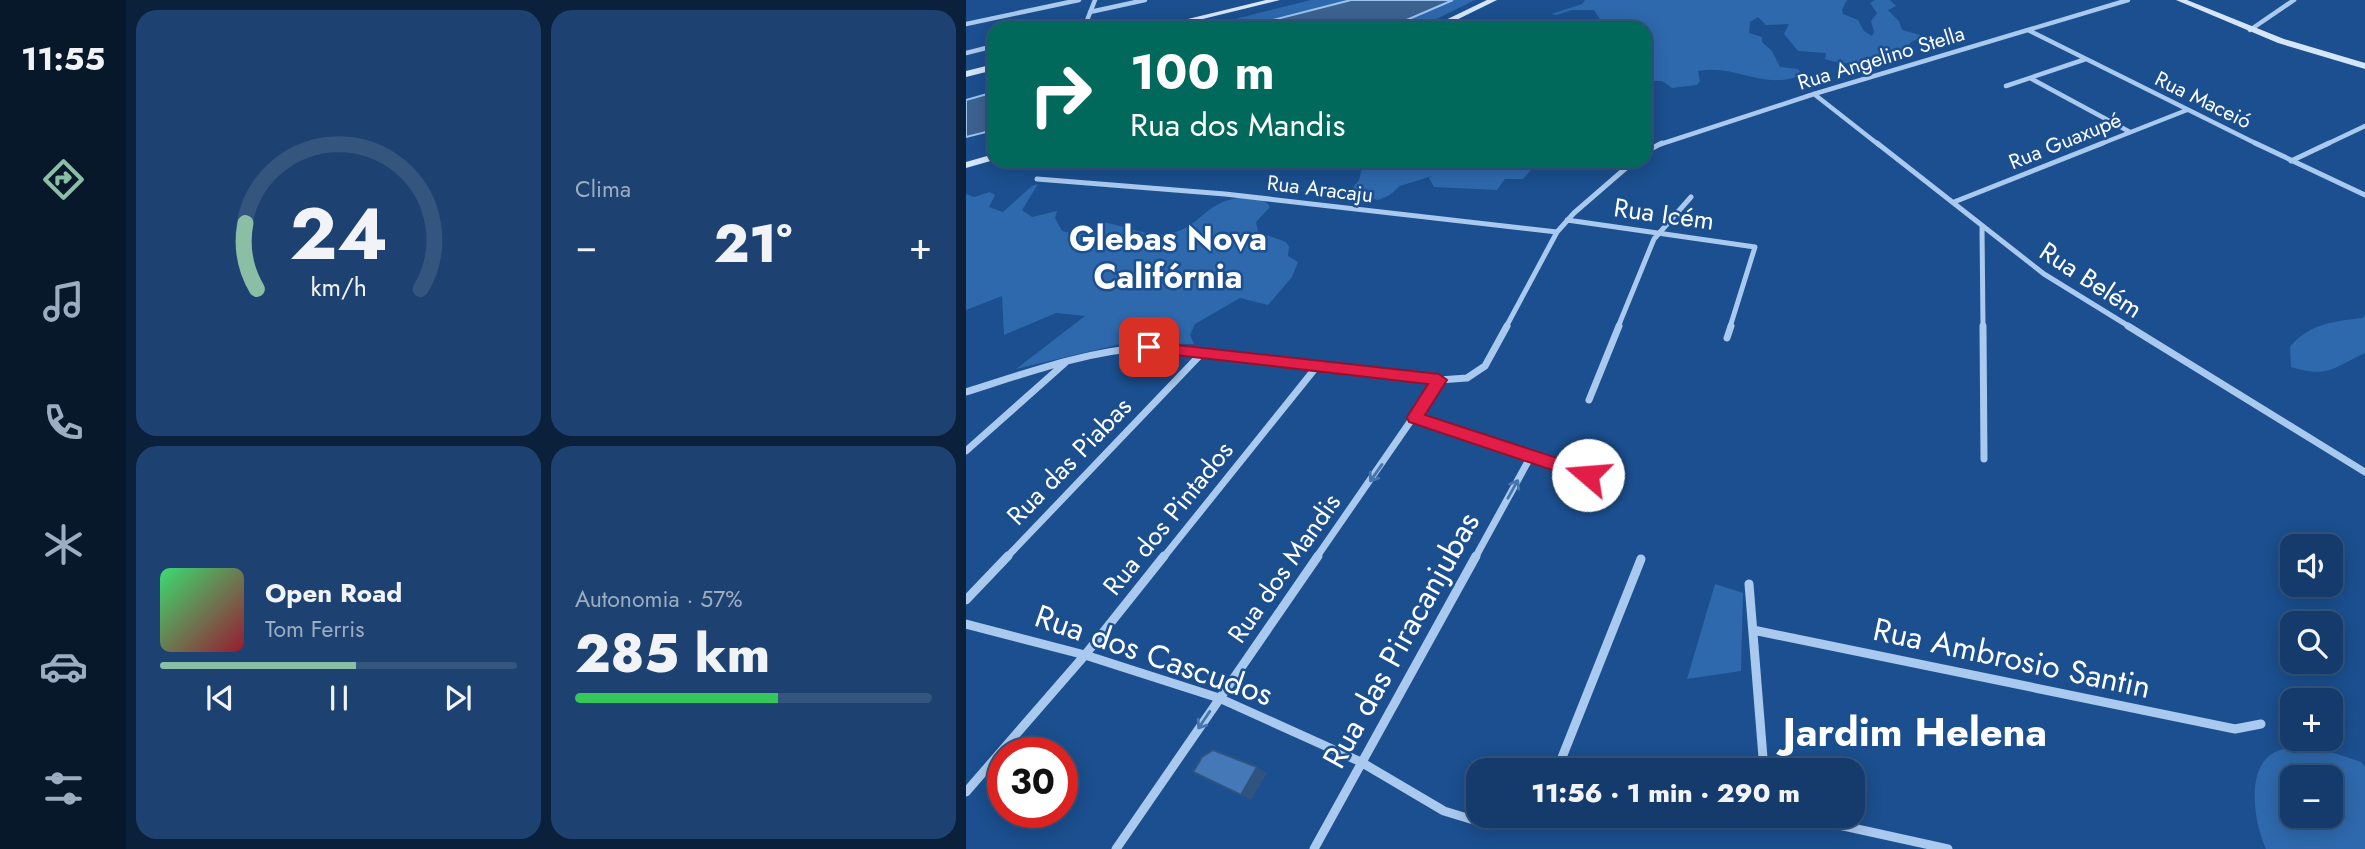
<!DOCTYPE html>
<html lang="pt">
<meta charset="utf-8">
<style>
body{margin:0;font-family:Jost,sans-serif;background:#1d4271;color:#f1f3f6;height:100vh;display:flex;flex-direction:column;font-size:26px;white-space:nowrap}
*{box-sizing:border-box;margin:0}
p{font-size:23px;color:#9dadc1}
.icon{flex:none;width:38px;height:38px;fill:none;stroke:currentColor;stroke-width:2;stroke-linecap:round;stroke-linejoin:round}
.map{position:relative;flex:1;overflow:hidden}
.panel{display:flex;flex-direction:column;gap:10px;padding:10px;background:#0b203b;width:840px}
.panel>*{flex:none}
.guide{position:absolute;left:21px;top:21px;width:665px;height:147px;border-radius:21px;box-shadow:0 4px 18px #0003,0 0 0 2px #33557e;background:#00695c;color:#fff;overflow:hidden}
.tools{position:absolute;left:1314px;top:534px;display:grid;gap:14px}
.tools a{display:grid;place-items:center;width:63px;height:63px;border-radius:14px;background:#143b6b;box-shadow:0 4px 18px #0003,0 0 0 2px #33557e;font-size:35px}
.speed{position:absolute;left:21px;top:737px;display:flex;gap:14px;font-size:35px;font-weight:700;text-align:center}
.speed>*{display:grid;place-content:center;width:91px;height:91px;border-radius:50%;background:#143b6b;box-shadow:0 4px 18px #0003,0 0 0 2px #33557e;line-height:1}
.speed .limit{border:10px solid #d22;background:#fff;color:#111}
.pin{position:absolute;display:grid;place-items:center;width:60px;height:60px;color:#fff;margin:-30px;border-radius:14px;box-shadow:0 4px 10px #0006}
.me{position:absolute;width:77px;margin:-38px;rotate:288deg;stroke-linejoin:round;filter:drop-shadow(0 0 5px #0008)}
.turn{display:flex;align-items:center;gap:24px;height:147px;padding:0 28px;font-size:32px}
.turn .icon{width:91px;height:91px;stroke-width:2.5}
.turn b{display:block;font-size:49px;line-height:60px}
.big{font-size:52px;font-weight:800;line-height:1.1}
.panel .card{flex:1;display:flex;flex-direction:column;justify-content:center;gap:10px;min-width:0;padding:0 24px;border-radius:21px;background:#1d4271}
.panel .dial{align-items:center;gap:0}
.dial svg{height:182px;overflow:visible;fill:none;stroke:#33557e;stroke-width:7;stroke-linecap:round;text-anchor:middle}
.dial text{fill:#f1f3f6;stroke:none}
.song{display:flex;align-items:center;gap:21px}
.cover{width:84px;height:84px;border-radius:10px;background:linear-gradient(135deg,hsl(140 70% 55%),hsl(350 70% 35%))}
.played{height:7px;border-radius:4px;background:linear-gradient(90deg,#8abfa5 55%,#33557e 55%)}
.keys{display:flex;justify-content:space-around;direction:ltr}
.heat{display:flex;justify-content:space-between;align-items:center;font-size:38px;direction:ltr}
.charge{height:10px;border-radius:5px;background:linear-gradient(90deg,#34c759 57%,#33557e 0)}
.panel .tiles{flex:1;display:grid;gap:10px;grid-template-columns:repeat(2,1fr)}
.trip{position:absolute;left:500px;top:758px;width:399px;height:70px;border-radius:21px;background:#143b6b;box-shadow:0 4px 18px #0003,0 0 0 2px #33557e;font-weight:800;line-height:70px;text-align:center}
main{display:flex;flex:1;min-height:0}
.dock{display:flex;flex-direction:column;width:126px;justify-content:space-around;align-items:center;background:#08182b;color:#9dadc1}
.dock .icon{width:49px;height:49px}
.dock .on{color:#8abfa5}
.dock b{font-size:32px;color:#f1f3f6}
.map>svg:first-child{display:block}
.green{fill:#2e69ad;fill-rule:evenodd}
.water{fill:#3c6290;stroke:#9cc4f0;stroke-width:2}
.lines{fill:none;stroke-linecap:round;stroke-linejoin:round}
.street-far3{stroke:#a9c9ee;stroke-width:4.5}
.street-far2{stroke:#a9c9ee;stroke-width:5}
.street-far1{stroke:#a9c9ee;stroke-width:7}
.street{stroke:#a9c9ee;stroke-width:9}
.secondary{fill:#d6e6fa;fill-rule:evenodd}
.shaded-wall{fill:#305480}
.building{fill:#4478b7;stroke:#305480;stroke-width:2}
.oneway{stroke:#4674ac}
.route{fill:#e11d48;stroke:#92132f;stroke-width:2}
.labels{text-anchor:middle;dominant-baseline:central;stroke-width:5;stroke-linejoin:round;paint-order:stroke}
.far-street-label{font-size:21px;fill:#fff;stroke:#1b4f8f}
.street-label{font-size:26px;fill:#fff;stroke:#1b4f8f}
.near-street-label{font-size:32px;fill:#fff;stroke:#1b4f8f}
.district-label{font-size:33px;font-weight:bold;fill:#fff;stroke:#1b4f8f}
.near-district-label{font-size:40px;font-weight:bold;fill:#fff;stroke:#1b4f8f}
</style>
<main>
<nav class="dock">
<b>11:55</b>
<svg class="icon on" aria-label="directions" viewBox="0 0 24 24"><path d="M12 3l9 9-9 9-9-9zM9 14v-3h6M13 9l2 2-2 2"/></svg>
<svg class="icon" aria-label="music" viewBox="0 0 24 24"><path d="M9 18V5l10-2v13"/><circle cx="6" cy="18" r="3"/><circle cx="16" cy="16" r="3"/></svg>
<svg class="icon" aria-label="phone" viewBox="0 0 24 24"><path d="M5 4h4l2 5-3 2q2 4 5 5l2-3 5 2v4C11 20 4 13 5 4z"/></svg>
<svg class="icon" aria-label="climate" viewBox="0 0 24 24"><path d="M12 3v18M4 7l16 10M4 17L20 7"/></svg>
<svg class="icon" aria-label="car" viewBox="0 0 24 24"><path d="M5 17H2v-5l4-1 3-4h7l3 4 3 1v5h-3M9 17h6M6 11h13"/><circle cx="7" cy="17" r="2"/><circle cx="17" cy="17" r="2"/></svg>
<svg class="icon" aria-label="filters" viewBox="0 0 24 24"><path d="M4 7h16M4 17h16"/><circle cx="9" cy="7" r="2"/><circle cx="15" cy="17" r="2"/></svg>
</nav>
<section class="panel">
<div class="tiles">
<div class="card dial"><svg viewBox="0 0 100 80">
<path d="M14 69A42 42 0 1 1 86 69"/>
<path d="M14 69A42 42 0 0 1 9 40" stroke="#8abfa5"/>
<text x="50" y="56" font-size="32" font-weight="700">24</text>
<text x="50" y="72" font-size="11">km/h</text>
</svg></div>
<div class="card"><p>Clima</p>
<div class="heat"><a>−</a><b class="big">21°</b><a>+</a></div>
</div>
<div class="card">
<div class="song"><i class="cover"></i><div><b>Open Road</b><p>Tom Ferris</p></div></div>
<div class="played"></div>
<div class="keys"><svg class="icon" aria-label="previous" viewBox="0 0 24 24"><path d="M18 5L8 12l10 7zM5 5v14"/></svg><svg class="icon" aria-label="pause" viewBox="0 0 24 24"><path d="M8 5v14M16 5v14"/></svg><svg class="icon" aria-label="next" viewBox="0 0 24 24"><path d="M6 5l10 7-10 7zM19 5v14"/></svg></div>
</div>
<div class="card"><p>Autonomia · 57%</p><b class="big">285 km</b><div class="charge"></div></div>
</div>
</section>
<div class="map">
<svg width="1399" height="849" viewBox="0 0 1399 849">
<rect width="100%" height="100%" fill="#1b4f8f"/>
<!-- green -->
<path class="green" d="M 345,0 L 385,0 L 303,21 L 287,28 L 233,28 Z
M 486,0 L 509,0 L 452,28 L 422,28 Z
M 619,0 L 881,0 L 876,10 L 877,14 L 892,20 L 898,31 L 906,36 L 908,32 L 905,21 L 911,13 L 904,3 L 909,0 L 924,0 L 930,6 L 922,10 L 933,21 L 936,30 L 958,36 L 945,42 L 938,53 L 945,59 L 928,53 L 915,65 C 896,61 876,66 859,59 L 860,53 L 832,51 L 818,34 L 823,24 L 800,25 L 792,17 L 784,22 L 783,33 L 796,37 L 796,42 L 806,51 L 814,67 L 832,69 L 836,75 C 797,91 770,64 732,71 L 734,81 L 731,85 L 706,88 L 696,81 L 679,81 L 679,28 L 613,28 L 634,19 L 628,10 L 606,10 L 591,15 L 585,14 L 616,4 Z
M 373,161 L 573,161 L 557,179 L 539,179 L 531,190 L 468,187 L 463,178 L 466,176 L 434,186 L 424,195 L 412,200 L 383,192 L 393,180 L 397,165 Z
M 72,184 L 56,210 L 66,217 L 91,211 L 89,218 L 96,231 C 111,235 126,235 136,222 C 155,225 184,237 201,234 C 227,230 234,213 253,204 C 266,197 296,193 304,207 L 290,222 L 292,232 L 320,242 L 323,247 L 322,256 L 332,262 L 326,277 L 302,305 L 274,298 L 229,324 L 224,335 L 228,344 L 159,343 L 50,369 L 119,316 L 90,313 L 38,335 L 36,296 L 0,310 L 0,194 L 8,197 L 24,192 L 29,195 L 23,207 L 37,212 L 66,186 Z
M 1399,314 L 1399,353 C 1365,369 1362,378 1325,367 L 1324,347 C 1342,324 1369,321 1397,318 Z
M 749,584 L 777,593 L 775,671 L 721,679 Z
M 1353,748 L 1395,762 L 1399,767 L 1399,849 L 1300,849 C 1288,823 1277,762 1314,750 C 1325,746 1341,749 1353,748 ZM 1326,777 L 1365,777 L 1365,816 L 1326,816 Z"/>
<!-- water -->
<path class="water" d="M 385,0 L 487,0 L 422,28 L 287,28 L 303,21 Z
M 28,92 L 28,130 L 0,137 L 0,100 Z"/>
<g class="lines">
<!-- street-far3 -->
<path class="street-far3" d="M 124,12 L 179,0
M 0,24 L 113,0
M 106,28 L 119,25
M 118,28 L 129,0
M 1062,30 L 1293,145
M 1284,30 L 1328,0
M 0,53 L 28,46
M 1064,78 L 1164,132
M 1040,86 L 1120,59
M 848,94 L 913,145
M 692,145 L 848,94 L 1162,0
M 1132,145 L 1221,110
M 1359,145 L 1399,126"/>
<!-- street-far2 -->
<path class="street-far2" d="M 911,143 L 1078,274 L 1164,327
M 1289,143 L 1399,195
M 679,152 L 696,143
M 1325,161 L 1363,143
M 71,179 L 259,194 L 591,232
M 988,202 L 1137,143
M 601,220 L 789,247 L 764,327
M 1016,227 L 1017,327
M 540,327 L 591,232 L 608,213 L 668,161
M 652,327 L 688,239 L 725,197"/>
<!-- street-far1 -->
<path class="street-far1" d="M 1017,326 L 1018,459
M 1162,326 L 1399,472
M 761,338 L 765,326
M 0,392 C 60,373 120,351 183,347 L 473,380 L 501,378 L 519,366 L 541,326
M 623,400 L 653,326
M 449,417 L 623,475
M 0,451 L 99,363
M 40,558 L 237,352
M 197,558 L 352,365
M 350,558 L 473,380
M 509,558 L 565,456"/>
<!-- street -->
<path class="street" d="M 783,584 L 798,770
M 0,600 L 42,556
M 0,624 L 119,655 L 253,698 L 395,762 L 478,811 L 524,825 L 673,816
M 787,630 L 1269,729 L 1295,724
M 591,770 L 675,559
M 0,792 L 119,655 L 198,556
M 832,816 L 982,849
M 150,849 L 352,556
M 348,849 L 510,556"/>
<!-- secondary -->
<path class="secondary" d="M 300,0 L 314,0 L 200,28 L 185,28 Z
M 521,0 L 531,0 L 474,28 L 463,28 Z
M 1210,0 L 1221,0 L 1318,39 L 1399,63 L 1399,69 L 1312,43 Z
M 28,64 L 28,70 L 0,77 L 0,71 Z
M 28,154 L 28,160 L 0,168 L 0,162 Z"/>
</g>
<!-- shaded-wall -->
<path class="shaded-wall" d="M 291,767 L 301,773 L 285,800 L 275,795 Z"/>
<!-- building -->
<path class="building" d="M 247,750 L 291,767 L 275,795 L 227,772 L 236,757 Z"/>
<!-- one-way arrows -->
<defs><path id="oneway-shaft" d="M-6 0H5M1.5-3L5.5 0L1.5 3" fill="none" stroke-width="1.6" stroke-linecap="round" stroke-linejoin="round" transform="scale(1.75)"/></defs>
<g class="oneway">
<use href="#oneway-shaft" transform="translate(410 473) rotate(125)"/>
<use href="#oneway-shaft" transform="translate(547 489) rotate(-61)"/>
<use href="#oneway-shaft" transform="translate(238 720) rotate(124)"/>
</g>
<!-- route -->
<path class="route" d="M 183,342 L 473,374 L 481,380 L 459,415 L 628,470 L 631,475 L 628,480 L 622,482 L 443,422 L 441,417 L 462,384 L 183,352 L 176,347 Z"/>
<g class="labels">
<!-- far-street labels -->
<g class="far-street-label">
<text transform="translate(915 58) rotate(-17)">Rua Angelino Stella</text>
<text transform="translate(1237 100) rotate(26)">Rua Maceió</text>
<text transform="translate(1099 141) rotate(-22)">Rua Guaxupé</text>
<text transform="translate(354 189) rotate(7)">Rua Aracaju</text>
</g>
<!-- street labels -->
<g class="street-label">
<text transform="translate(698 214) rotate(8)">Rua Icém</text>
<text transform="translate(1125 280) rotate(33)">Rua Belém</text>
<text transform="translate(103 461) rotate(-46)">Rua das Piabas</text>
<text transform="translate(202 518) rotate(-51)">Rua dos Pintados</text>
<text transform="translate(318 568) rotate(-55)">Rua dos Mandis</text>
</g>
<!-- near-street labels -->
<g class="near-street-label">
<text transform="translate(435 640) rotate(-61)">Rua das Piracanjubas</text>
<text transform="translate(188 655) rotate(19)">Rua dos Cascudos</text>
<text transform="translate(1046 658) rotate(12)">Rua Ambrosio Santin</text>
</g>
<!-- district labels -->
<g class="district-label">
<text x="202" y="238">Glebas Nova<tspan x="202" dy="38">Califórnia</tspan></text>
</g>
<!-- near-district labels -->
<g class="near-district-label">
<text x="949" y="732">Jardim Helena</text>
</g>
</g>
</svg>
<div class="tools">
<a><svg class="icon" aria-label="sound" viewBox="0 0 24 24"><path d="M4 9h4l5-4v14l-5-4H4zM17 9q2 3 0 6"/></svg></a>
<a><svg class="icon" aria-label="search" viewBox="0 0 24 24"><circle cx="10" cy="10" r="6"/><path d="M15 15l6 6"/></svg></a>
<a>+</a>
<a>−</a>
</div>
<div class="speed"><div class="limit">30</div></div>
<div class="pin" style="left:183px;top:347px;background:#d93025"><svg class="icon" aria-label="arrive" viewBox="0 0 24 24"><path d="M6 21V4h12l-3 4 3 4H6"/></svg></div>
<svg class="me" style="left:622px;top:475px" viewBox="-20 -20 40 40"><circle r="19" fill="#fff"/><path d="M0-13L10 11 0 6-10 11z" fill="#e11d48"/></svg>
<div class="trip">11:56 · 1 min · 290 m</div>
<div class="guide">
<div class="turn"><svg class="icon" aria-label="right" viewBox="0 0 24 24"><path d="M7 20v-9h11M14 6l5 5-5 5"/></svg><div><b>100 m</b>Rua dos Mandis</div></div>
</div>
</div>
</main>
